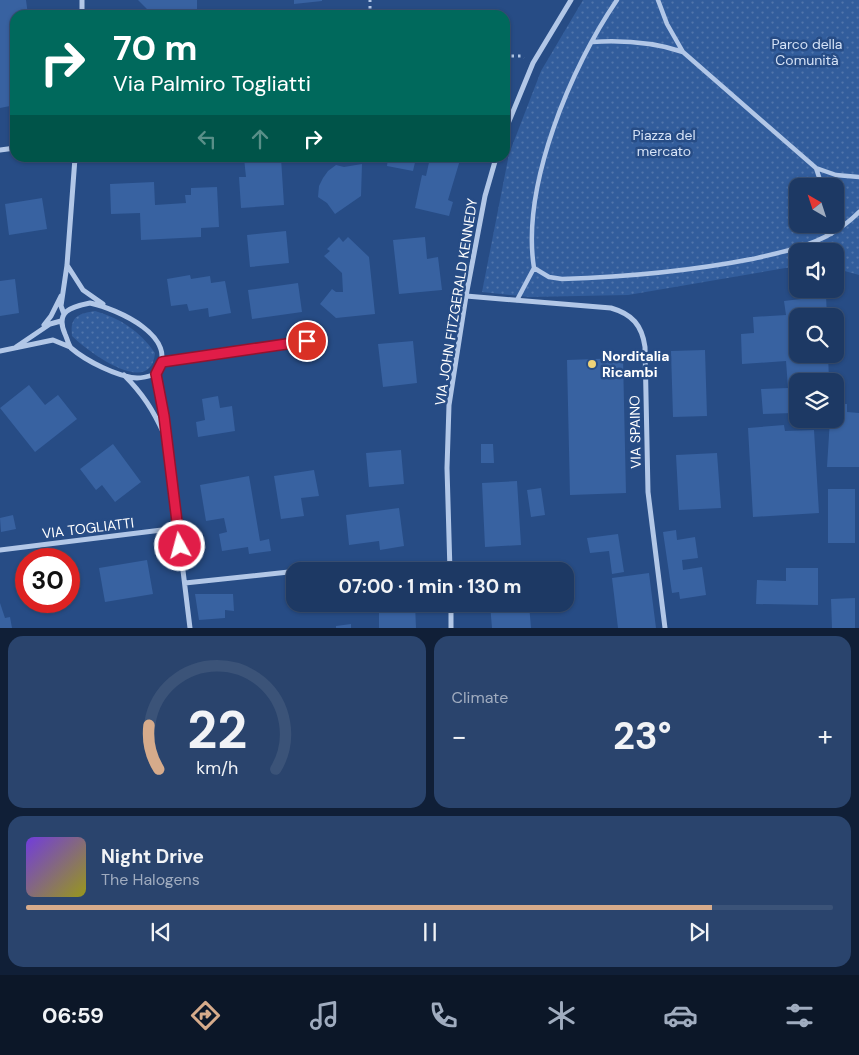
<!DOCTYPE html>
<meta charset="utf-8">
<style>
body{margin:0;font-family:"DM Sans",sans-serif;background:#2a446d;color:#f1f3f6;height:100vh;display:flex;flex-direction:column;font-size:19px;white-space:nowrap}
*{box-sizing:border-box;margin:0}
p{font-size:16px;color:#a0acbf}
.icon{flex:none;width:28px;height:28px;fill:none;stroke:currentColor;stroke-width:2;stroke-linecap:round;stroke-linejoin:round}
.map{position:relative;height:628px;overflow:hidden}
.details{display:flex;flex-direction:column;gap:8px;padding:8px;background:#101f37;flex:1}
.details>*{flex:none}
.hud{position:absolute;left:10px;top:10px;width:500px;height:152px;border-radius:15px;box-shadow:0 1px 4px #0004,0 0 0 1px #3b5378;background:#00695c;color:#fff;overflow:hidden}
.needle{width:32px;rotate:321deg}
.buttons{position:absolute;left:789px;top:178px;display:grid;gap:10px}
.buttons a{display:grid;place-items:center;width:55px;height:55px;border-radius:10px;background:#1d3964;box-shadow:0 1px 4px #0004,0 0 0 1px #3b5378;font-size:25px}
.speed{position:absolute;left:15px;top:548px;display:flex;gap:10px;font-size:25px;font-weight:700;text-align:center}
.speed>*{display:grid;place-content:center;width:65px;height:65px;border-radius:50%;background:#1d3964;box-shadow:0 1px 4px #0004,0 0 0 1px #3b5378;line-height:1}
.speed .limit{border:8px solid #d22;background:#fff;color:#111}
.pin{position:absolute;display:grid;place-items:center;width:42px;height:42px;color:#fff;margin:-21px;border:2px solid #fff;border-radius:50%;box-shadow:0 1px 5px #0007}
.me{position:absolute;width:55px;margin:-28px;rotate:353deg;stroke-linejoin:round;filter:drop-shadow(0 0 4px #0008)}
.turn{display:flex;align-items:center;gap:18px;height:105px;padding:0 20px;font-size:22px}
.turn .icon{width:65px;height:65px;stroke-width:2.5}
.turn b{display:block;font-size:35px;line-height:42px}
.lanes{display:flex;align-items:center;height:48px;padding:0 20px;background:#0003;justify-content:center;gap:25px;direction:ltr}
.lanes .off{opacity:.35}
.big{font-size:38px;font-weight:700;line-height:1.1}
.details .card{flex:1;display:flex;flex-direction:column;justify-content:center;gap:8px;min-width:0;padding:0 18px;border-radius:15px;background:#2a446d}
.details .dial{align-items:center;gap:0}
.dial svg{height:130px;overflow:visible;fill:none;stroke:#3b5378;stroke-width:7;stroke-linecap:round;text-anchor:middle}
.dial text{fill:#f1f3f6;stroke:none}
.song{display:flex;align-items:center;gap:15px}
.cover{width:60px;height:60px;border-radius:8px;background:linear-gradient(135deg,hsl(260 70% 55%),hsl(60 70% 35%))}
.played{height:5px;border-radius:2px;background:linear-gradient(90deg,#d6ab8b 85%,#3b5378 85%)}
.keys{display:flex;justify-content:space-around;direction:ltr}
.heat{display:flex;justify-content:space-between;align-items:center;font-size:28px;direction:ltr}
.details .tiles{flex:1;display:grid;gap:8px;grid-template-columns:1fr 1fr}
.card:last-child{grid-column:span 2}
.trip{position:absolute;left:286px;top:562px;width:288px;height:50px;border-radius:15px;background:#1d3964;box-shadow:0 1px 4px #0004,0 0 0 1px #3b5378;font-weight:700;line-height:50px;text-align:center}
.tab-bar{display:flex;height:80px;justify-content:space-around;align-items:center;background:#0c1728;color:#a0acbf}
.tab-bar .icon{width:35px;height:35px}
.tab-bar .current{color:#d6ab8b}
.tab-bar b{font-size:22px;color:#f1f3f6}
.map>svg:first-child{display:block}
.grass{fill:url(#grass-dots);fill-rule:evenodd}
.building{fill:#3862a1}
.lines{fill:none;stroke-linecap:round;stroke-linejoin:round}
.path{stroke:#b2c7e7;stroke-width:3;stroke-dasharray:2.5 4;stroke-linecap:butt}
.pedestrian{stroke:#b2c7e7;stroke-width:4.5}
.minor{stroke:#b2c7e7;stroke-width:5}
.route-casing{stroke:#92132f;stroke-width:12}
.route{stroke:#e11d48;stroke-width:9}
.poi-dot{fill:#efd378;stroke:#274c85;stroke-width:2}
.labels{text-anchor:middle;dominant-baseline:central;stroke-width:5;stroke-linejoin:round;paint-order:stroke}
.park-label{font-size:14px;fill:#d5e2f6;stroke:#274c85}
.street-label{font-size:14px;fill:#fff;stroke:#274c85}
.poi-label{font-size:14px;font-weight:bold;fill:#fff;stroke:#274c85;text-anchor:start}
</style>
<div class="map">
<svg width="859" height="628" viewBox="0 0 859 628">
<defs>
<pattern id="grass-dots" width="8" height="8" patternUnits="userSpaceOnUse" patternTransform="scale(1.25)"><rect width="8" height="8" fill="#325d9c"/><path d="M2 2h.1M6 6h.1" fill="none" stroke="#5175ab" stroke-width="1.8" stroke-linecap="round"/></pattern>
</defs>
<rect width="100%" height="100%" fill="#274c85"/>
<!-- grass -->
<path class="grass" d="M 583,0 L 859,0 L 859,275 L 841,270 L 835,266 L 835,251 L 798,251 L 797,266 L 628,295 L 529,297 L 482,292 L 509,154 L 541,71 ZM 798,186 L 835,186 L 835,224 L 798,224 Z
M 95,311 C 120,318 140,331 155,353 C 151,399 87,351 72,336 C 70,317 77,314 95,311 Z"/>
<!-- building -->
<path class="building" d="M 0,0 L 26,0 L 28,15 L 15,15 L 15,105 L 0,108 Z
M 138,0 L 197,0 L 197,15 L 153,15 Z
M 294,0 L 322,0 L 322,1 L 294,4 Z
M 244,158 L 281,158 L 284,205 L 241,208 L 239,177 L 246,177 Z
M 388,158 L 416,158 L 413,171 L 387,166 Z
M 430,158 L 447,158 L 460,160 L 448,200 L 453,202 L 449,216 L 415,208 L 422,175 L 426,176 Z
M 362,164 L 361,196 L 335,214 L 327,203 L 318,197 L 319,186 L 323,178 L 328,171 L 336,165 L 344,167 Z
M 154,182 L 155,205 L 186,203 L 185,195 L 191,195 L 191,188 L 217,187 L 219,227 L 201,228 L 201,237 L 141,240 L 140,213 L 111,214 L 110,184 Z
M 42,198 L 47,229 L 9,235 L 5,204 Z
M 286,231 L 289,263 L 250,267 L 247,235 Z
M 339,237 L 343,242 L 348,237 L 369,257 L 375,314 L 336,318 L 320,304 L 332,289 L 336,292 L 343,292 L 342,273 L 324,256 L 330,251 L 327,249 Z
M 425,237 L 427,259 L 438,257 L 442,290 L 399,294 L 393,240 Z
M 190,275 L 191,279 L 210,276 L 211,283 L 225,281 L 231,313 L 209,317 L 208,308 L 189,311 L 187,304 L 171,306 L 167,279 Z
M 15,279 L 19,313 L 0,316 L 0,281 Z
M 298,283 L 302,312 L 252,319 L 248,290 Z
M 826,296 L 827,316 L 798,316 L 798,354 L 828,354 L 829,381 L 798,381 L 798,419 L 829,419 L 829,420 L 792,423 L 793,413 L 763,414 L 761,389 L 788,388 L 786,361 L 742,364 L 741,334 L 754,333 L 753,317 L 786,315 L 784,301 Z
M 413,341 L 417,383 L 383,387 L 378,344 Z
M 705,350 L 707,416 L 673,417 L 671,351 Z
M 623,358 L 626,493 L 570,495 L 567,360 Z
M 29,385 L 45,405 L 58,395 L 77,419 L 35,452 L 0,408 Z
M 218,396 L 220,408 L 232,406 L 235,431 L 198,437 L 196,422 L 205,420 L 202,399 Z
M 835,404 L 847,404 L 847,412 L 859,413 L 859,467 L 827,467 L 830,419 L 835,419 Z
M 784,425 L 785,431 L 814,430 L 819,513 L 753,517 L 748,428 Z
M 113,444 L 141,482 L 115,502 L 102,485 L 96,490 L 80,469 Z
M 481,444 L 493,444 L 494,463 L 481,463 Z
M 401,450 L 404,484 L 369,487 L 366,453 Z
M 717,453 L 721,508 L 679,510 L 676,455 Z
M 314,470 L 319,496 L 301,498 L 304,516 L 281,519 L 274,476 Z
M 249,476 L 260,541 L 269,539 L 271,551 L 249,554 L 248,547 L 222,551 L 219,534 L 227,532 L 224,518 L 206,521 L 200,485 Z
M 517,481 L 521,545 L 485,547 L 482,483 Z
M 541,488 L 545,515 L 531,517 L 527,490 Z
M 828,489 L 855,489 L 855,543 L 828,543 Z
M 399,508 L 404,546 L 380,550 L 379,541 L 349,545 L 346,515 Z
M 13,515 L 16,529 L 1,532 L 0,518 Z
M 676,530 L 677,540 L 695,537 L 698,558 L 682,560 L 683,570 L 702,567 L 706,595 L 680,599 L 679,592 L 672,593 L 663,532 Z
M 618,534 L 624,572 L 612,574 L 609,551 L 590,553 L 587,538 Z
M 147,560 L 153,594 L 105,602 L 99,568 Z
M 786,568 L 818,568 L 818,605 L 756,604 L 757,580 L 786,581 Z
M 649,573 L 656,628 L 618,628 L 612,578 Z
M 195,594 L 233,594 L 234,611 L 225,610 L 225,618 L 199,620 Z
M 855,598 L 855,628 L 832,628 L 831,599 Z
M 0,603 L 5,618 L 10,617 L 12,628 L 0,628 Z
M 379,604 L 415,604 L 416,628 L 379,628 Z
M 490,604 L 529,604 L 531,628 L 492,628 Z
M 351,624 L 351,628 L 336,628 L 336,626 Z"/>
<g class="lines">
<!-- path -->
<path class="path" d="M 370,15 L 370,0
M 505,56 L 521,56 L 524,58"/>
<!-- pedestrian -->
<path class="pedestrian" d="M 617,0 C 571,67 521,186 534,268 L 549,277 L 562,279 C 626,277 690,271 752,259 C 779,253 809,247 832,233 C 842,227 851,220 859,212
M 658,0 L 667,24 L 683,52
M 592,42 C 624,40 653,42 683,52 L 816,168 L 822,186
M 816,168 L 836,175 L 859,177
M 830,224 L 831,234
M 517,300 L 534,268"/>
<!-- minor -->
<path class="minor" d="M 82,0 L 82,15
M 505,131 L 533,63 L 571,0
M 0,150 L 15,148
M 67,265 L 83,290 L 103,304
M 466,296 L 611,308 C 632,314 642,325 645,347 L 648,492 L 665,628
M 90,303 C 117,309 182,337 156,374 C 150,376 144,378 137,378 C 118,377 86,361 71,348 C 68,344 67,338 65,334 C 55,311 71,307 90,303 Z
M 64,314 L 61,306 L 67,265 L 75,158
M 44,325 L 51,316 L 61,296
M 16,347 L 50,324 L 61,321
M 0,351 L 53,340 L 70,347
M 162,362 L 307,341
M 156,374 L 164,415 L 190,628
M 124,375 C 143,394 153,410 164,434
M 0,550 L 178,528
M 450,571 L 447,468 L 449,405 L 466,296 L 485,196 L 496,158
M 185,583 L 335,567
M 451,604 L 451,628"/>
</g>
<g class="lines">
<defs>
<path id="route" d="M 180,546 L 164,416 L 156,374 L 162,362 L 307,341"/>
</defs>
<!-- route casing -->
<use href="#route" class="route-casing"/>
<!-- route -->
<use href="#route" class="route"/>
</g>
<!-- markers -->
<circle class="poi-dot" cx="592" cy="364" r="5"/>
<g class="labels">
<!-- park labels -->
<g class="park-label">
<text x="807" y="44">Parco della<tspan x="807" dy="16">Comunità</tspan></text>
<text x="664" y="135">Piazza del<tspan x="664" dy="16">mercato</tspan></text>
</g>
<!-- street labels -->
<g class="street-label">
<text transform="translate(456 302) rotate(-81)">VIA JOHN FITZGERALD KENNEDY</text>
<text transform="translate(635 432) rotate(-91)">VIA SPAINO</text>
<text transform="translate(88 528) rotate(-7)">VIA TOGLIATTI</text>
</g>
<!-- poi labels -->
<g class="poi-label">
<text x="602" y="356">Norditalia<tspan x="602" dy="16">Ricambi</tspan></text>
</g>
</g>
</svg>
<div class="buttons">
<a><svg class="needle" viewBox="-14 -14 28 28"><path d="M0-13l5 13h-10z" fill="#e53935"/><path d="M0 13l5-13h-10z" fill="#a0acbf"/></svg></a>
<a><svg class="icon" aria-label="sound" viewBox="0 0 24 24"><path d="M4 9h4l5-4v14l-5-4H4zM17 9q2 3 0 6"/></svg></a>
<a><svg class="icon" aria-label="search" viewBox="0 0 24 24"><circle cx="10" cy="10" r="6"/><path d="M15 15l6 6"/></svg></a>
<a><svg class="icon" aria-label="layers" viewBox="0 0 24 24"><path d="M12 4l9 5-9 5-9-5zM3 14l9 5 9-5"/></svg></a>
</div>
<div class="speed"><div class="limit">30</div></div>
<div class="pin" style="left:307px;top:341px;background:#d93025"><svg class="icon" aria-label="arrive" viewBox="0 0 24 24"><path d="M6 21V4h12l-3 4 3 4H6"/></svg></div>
<svg class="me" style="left:180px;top:546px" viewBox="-20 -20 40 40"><circle r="17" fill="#e11d48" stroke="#fff" stroke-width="3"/><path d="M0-11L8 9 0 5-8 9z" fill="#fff"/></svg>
<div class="trip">07:00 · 1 min · 130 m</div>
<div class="hud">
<div class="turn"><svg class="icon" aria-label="right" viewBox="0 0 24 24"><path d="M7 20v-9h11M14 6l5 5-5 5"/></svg><div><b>70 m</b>Via Palmiro Togliatti</div></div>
<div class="lanes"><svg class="icon off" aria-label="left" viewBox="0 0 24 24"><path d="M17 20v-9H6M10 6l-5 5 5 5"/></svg><svg class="icon off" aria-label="ahead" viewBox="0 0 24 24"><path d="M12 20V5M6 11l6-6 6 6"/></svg><svg class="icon" aria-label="right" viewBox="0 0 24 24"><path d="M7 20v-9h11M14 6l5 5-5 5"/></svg></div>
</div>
</div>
<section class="details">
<div class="tiles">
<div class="card dial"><svg viewBox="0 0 100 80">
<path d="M14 69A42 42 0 1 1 86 69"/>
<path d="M14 69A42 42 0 0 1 8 42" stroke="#d6ab8b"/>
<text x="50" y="56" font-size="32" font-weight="700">22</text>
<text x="50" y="72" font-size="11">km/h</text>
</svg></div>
<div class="card"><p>Climate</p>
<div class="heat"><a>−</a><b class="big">23°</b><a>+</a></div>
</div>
<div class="card">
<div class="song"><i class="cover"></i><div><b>Night Drive</b><p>The Halogens</p></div></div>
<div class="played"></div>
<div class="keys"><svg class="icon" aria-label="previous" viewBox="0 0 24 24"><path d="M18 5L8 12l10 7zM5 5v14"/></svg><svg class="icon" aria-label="pause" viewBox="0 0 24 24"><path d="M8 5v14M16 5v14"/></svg><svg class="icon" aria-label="next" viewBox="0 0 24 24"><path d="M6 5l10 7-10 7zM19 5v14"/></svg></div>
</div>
</div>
</section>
<nav class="tab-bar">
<b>06:59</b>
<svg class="icon current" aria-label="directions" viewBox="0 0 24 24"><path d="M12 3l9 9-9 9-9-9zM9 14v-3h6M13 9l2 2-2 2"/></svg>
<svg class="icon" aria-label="music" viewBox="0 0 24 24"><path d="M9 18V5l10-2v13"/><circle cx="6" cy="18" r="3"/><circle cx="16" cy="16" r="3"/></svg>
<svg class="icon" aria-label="phone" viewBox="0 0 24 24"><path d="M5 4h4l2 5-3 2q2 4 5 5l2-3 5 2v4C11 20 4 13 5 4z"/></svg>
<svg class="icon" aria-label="climate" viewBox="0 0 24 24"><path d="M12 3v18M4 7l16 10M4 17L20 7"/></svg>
<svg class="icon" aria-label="car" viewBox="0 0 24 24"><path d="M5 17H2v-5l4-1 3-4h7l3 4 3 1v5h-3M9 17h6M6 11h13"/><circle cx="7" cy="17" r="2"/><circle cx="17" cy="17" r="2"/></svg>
<svg class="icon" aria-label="filters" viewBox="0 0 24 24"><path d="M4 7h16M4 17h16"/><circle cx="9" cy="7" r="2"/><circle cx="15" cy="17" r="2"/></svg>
</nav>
